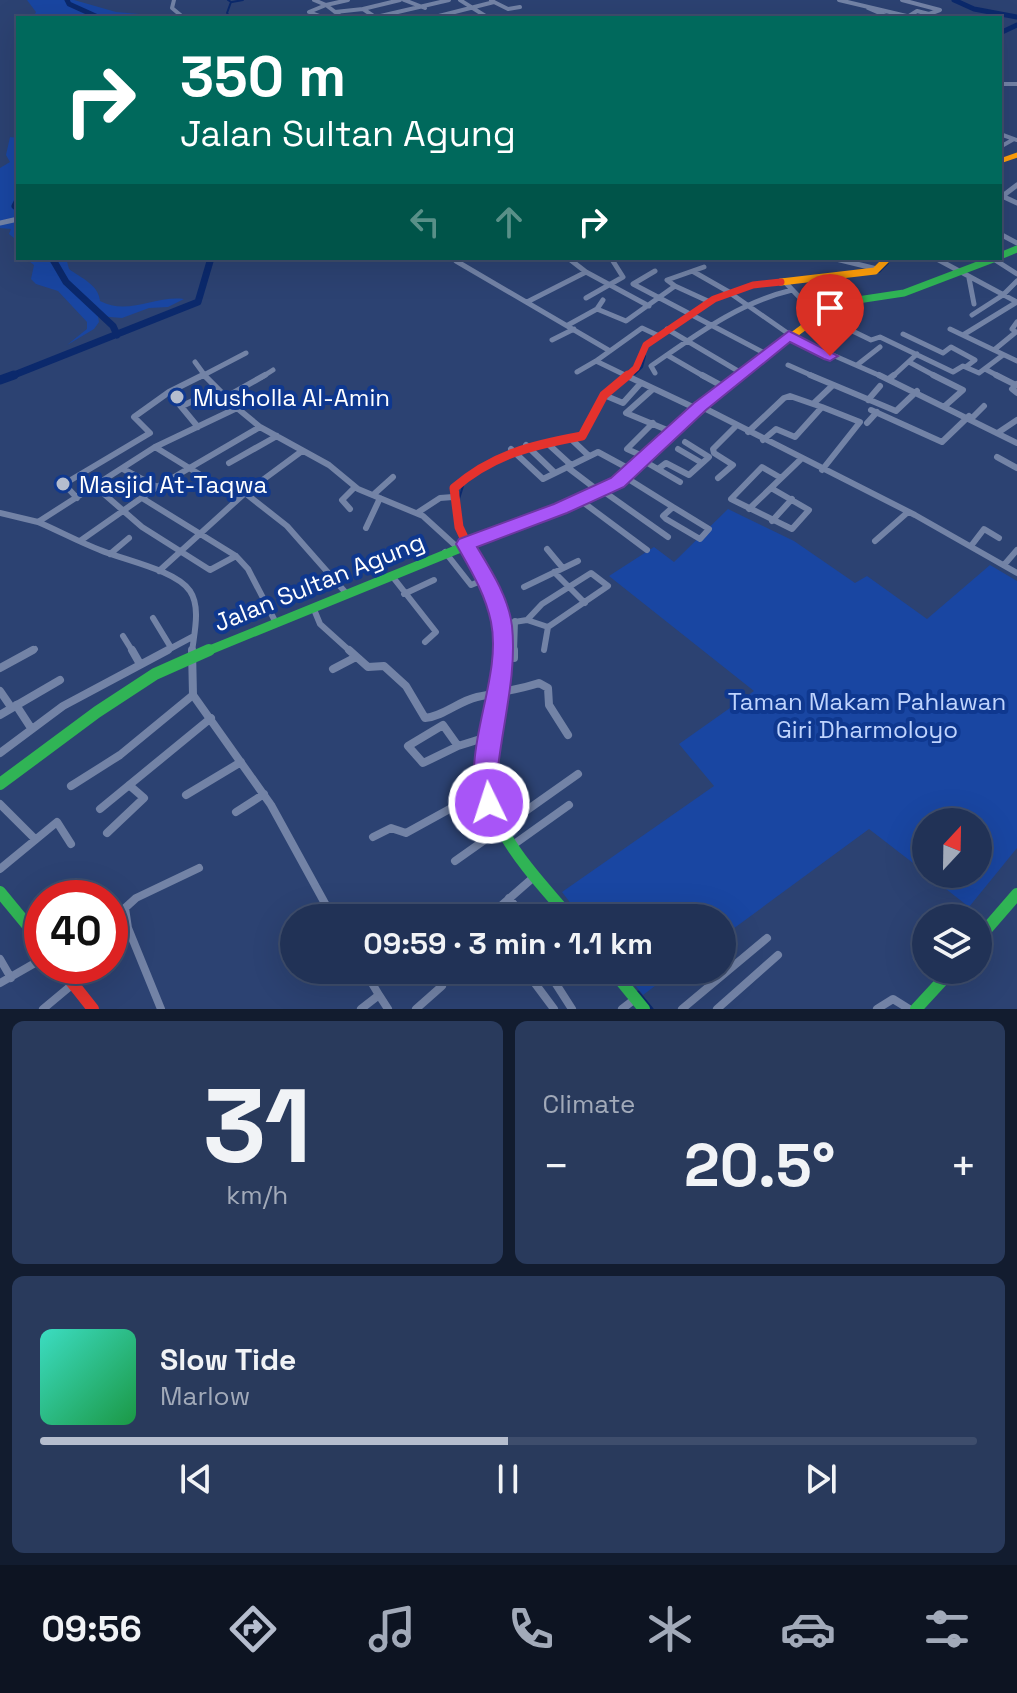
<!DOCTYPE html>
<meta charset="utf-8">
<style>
body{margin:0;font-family:"Space Grotesk",sans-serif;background:#293a5c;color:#f1f3f6;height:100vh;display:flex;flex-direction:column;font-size:30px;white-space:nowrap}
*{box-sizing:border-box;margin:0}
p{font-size:26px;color:#a2aab9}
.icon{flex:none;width:44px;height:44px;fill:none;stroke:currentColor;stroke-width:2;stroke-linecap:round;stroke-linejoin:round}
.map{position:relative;height:1009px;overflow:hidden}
.sheet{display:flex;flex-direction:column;gap:12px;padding:12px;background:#121c2f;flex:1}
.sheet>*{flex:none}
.guide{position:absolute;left:16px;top:16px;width:986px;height:244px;border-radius:0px;box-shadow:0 8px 32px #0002,0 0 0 2px #3e4d6c;background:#00695c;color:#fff;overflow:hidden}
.needle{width:52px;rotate:22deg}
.controls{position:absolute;left:912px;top:808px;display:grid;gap:16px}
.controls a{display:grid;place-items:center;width:80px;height:80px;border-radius:50%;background:#213256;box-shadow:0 8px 32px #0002,0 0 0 2px #3e4d6c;font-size:40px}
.speed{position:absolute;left:24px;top:880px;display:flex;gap:16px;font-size:40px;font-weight:700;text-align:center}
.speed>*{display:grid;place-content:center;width:104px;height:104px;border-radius:50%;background:#213256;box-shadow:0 8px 32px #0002,0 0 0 2px #3e4d6c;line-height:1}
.speed .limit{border:12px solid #d22;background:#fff;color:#111}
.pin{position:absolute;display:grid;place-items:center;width:68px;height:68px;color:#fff;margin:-82px -34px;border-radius:50% 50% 50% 0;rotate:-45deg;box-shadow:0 0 8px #0007}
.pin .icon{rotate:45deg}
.me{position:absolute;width:88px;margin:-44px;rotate:356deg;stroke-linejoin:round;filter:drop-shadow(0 0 6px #0008)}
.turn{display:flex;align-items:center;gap:28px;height:168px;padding:0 32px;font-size:36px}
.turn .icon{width:104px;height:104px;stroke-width:2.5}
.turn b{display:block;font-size:56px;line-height:68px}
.lanes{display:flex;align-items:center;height:76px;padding:0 32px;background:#0003;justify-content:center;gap:40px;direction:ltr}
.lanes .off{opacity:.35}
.big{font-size:60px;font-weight:600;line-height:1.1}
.sheet .card{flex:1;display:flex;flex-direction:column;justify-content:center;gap:12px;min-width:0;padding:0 28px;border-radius:12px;background:#293a5c}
.sheet .dial{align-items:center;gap:0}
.dial b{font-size:104px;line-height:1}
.song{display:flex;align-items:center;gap:24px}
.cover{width:96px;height:96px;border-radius:12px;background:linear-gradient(135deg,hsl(170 70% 55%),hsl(140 70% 35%))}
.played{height:8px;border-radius:4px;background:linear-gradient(90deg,#b5bdce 50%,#3e4d6c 50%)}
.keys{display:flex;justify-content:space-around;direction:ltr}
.heat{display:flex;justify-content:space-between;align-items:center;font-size:44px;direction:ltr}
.sheet .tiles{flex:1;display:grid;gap:12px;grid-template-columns:1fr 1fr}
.card:last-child{grid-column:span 2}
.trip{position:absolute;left:280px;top:904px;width:456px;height:80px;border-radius:40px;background:#213256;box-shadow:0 8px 32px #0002,0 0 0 2px #3e4d6c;font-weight:600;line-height:80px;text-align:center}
.tab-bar{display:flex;height:128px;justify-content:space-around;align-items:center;background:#0d1422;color:#a2aab9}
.tab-bar .icon{width:56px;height:56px}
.tab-bar .current{color:#b5bdce}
.tab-bar b{font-size:36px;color:#f1f3f6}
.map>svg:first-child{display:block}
.green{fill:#1946a2}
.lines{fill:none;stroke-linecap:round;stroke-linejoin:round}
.stream-far1{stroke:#0b296c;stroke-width:2}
.stream{stroke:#0b296c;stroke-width:3}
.river-far2{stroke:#0b296c;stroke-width:5}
.river-far1{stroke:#0b296c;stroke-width:7}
.river{stroke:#0b296c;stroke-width:9}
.street-far3{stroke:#7383a6;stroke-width:4}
.street-far2{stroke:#7383a6;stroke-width:5}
.street-far1{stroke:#7383a6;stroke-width:6}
.street{stroke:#7383a6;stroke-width:8}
.fast-far2{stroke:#30b455;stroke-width:7}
.fast-far1{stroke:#30b455;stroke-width:9}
.fast{stroke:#30b455;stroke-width:12}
.slow-far2{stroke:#ff9f0a;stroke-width:5}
.slow-far1{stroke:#ff9f0a;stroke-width:7}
.slow{stroke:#ff9f0a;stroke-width:9}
.jam-far2{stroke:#e5322d;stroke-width:7}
.jam-far1{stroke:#e5322d;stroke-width:9}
.jam{stroke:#e5322d;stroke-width:12}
.route{fill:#a855f7;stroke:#6d37a1;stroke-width:2}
.poi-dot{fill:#b5bdce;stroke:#0f388f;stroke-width:3}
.labels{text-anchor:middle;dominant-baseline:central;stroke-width:8;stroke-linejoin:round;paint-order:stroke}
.poi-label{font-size:24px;fill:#fff;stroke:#0f388f;text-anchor:start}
.street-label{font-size:24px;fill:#fff;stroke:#0f388f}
.park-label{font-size:24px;fill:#bfd4fe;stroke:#0f388f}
</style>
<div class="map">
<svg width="1017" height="1009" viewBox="0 0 1017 1009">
<rect width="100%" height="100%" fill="#2c4272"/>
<!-- green -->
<path class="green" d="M 27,0 L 74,0 L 116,12 L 151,15 L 147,18 L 33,18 L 36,12 Z
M 10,137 L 18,138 L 18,252 L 14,250 L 14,238 L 9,234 L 11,229 L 0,228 L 0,168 L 10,162 L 6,155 Z
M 25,258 L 66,258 L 69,269 C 81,278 99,285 100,301 C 128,316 156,295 184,299 L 168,307 L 149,308 L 122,318 L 98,316 L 99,322 L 94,329 L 67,345 L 87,329 L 87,322 L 58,291 L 36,284 L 31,279 L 34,265 Z
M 728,509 L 794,541 L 855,583 L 867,576 L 927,619 L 990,565 L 1017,581 L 1017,848 L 969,907 L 927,874 L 978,874 L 978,822 L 926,822 L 926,873 L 869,829 L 722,937 L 722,918 L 582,918 L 562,892 L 714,786 L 679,744 L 754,691 L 609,576 L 654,547 L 674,562 Z
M 623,970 L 676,970 L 643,995 Z"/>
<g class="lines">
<!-- stream-far1 -->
<path class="stream-far1" d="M 228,0 L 231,2 L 227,13 L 231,18
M 232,2 L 243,0
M 879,272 L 888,263
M 635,374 L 642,367 L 645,356
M 459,499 L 463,486
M 494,591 L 509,621
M 507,648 L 509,627"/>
<!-- stream -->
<path class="stream" d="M 505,688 L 507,659
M 498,808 L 496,766 L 504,695
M 638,992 L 652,1009"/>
<!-- river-far2 -->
<path class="river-far2" d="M 67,0 L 69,4 L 100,18
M 954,0 L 974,9 L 1017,17
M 1000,33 L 1017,25"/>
<!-- river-far1 -->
<path class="river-far1" d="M 18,200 L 15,206 L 18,208
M 52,258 L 66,282 L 113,326 L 117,335
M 9,377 L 198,302 L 211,258"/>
<!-- river -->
<path class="river" d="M 0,380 L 14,375"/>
<!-- street-far3 -->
<path class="street-far3" d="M 174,0 L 172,8 L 184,18
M 314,0 L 326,5
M 404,0 L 425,8
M 460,0 L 487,17
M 839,0 L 915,18
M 902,0 L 940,10 L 929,14 L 917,11 L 909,16
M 494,2 L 508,9 L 520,7
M 868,8 L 891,18
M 335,12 L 363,9
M 375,17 L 363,9 L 400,0
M 325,18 L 309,12 L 326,5
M 343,18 L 326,5 L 348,0
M 372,18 L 449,0
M 431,18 L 494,2 L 491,0
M 1000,84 L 1017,84
M 1000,134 L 1017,140
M 1000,147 L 1014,139"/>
<!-- street-far2 -->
<path class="street-far2" d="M 1002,196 L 1017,203
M 1000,198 L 1017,185
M 0,223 L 18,219
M 1000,234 L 1017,243
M 568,258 L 586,272 L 649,306
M 832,258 L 877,269
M 935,258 L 1017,302
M 992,258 L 1017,274
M 456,261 L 610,351
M 655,271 L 633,284 L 766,354
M 694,272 L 729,292
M 969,278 L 974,304
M 784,281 L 802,300 L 844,298 L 849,301
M 675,286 L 667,280 L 704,267
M 835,291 L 844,298
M 730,293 L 796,339 L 883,377
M 586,298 L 623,277 L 611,258
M 527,302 L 586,272
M 832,307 L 848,318 L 836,323 L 871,340 L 880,337 L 953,372 L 963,366 L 979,373 L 1003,355
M 597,309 L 626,321 L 675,286 L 710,302
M 972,315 L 1003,295 L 1017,281
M 568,325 L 597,309 L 603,300
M 667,329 L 743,374
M 950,329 L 1017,361
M 903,334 L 943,353 L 951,347 L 975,360 L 967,366
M 963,335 L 1017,302
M 552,340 L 574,329
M 994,350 L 1016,332 L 1012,329 L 1017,322
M 821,352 L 849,332
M 667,355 L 705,377
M 195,362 L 206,377
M 909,362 L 937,377
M 788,365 L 815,377
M 857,365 L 880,347
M 985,369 L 1000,377
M 577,372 L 596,361
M 655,373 L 651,366 C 696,335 738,303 792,290
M 200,377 L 246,353
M 262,377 L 273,370
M 629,377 L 596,361 L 642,328 L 657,335
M 892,377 L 917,354"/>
<!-- street-far1 -->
<path class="street-far1" d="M 204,375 L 237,408
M 625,375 L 697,409
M 702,375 L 724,387
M 810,375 L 896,411 L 917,391
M 879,375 L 1017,443
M 933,375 L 963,390 L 946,405
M 996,375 L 1016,385
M 890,378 L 894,375
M 1017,384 L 1012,389 L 1017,393
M 653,389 L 626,413 L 672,432
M 169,392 L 203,375
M 604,395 L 623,403 L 640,384
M 226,397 L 265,375
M 868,400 L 880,386
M 182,406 L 210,393
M 702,407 L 915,515 L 1017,573
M 822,407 L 860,422 L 822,470
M 871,410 L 942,442 L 969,416
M 972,418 L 984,406
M 867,423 L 877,412
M 748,432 L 784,398 L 790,396 L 813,404
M 999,432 L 1017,420
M 572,440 L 589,456
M 763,440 L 776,429 L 795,437 L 822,407 L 813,404 L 833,385
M 547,443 L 571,465
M 526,445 L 555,473
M 155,447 L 212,482 L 245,493 L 287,526 L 346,593
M 511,449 L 543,479 L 598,452 L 633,471
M 678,449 L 702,463
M 997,457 L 1017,468
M 647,458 L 627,449 L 653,423
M 644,461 L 680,482
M 229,463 L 277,436
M 567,467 L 600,492
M 123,469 L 157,487
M 658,469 L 666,463 L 689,475 L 709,457 L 685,442
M 81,474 L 150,433 L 134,417 L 169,392 L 198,427
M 625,477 L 673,507
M 718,478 L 733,465 L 714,453 L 713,449 L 736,426
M 771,488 L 809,510 L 792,529 L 731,499 L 762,467 L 781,478
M 603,491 L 668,537
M 373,495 L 393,477
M 77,498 L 64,484 L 81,474 L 142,527 L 210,570 L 236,556
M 142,498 L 236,556 L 248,569 L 275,621
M 580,500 L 647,550
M 673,507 L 709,529 L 700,539 L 666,519 L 663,516 Z
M 350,509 L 342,500 L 355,487
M 749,509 L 801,459
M 0,513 L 38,522
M 417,513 L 440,498 L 453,497
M 772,521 L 792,499
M 366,528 L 380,498
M 80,541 L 157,487 L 260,427
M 875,541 L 908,512
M 971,546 L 984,529 L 999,538
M 547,549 L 562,567
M 445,552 L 471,585 L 486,579
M 110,554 L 129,538
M 1004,565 L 1017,550
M 159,571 L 245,493 L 302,451
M 554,572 L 585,603
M 591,573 L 608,586 L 548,627 L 527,620 L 542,604 Z
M 392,576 L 436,632 L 425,642
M 524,587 L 578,561
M 404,594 L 434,580
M 313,607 L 320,624 L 351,652
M 153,618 L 170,646
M 502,624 L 527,620
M 123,636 L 133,652
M 544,650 L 548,627
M 29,652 L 35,649
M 164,652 L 194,636
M 192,652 C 194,634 201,607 190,591 C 176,570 123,560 100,550 C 79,542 59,531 38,522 L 155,447 L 237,408 L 260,427 L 329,465 L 358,489 L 423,516 L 457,547
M 514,652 L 515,621"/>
<!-- street -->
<path class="street" d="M 132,650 L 140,664
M 192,650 L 193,695 L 271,805 L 333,918
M 349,650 L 368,667 L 384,666 L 406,686 L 425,718 C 444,716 459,701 477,697 C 499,692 518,690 539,683 L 548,688 L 549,705 L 568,735
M 514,658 L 514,650
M 0,668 L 33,650
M 333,669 L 356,657
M 0,691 L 11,707
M 16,705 L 31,728
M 0,715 L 60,680
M 443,725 L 458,746 L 423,763 L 408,746 Z
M 458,746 L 487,737
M 0,753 L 63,706 L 168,650
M 71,786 L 120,755 L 193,695
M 186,795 L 241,762
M 0,804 L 35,839
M 100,809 L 211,718
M 236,812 L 264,794
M 107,833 L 144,798 L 129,785
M 373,837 L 391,828 L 406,833 L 486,789
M 513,845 L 569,805
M 455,861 L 578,774
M 0,869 L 57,822 L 71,844
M 509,898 L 524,918
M 487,918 L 535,876
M 917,958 L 926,966
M 0,959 L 11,978
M 525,970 L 554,1009
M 547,970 L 572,1009
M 931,970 L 943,980
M 368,978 L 379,970
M 0,983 L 42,959
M 379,995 L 388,1009
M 43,1009 L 73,984
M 161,1009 L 128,928 L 125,908 L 136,898 L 199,868
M 361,1009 L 379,995 L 364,970
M 416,1009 L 442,986
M 622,1009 L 635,999
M 682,1009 L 767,938
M 717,1009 L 778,955
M 877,1009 L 893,999 L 909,1009"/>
<!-- fast-far2 -->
<path class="fast-far2" d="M 1000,256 L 1017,249
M 851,301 L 904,293 L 996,258"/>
<!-- fast-far1 -->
<path class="fast-far1" d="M 476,563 L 499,612 L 502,652
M 205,652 L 559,508"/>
<!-- fast -->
<path class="fast" d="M 502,650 C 500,685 489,719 485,754 C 479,822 530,870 570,918
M 0,784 L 97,712 L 155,674 L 209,650
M 0,892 L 42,943
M 978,939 L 1017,894
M 612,970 L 644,1009
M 916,1009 L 952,970"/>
<!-- slow-far2 -->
<path class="slow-far2" d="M 1000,161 L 1017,155"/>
<!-- slow-far1 -->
<path class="slow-far1" d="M 781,282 L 875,271 L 888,258
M 737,377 L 831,307 L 851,301"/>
<!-- slow -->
<path class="slow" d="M 559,508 L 603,491 L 633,471 L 739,375"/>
<!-- jam-far2 -->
<path class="jam-far2" d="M 626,377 L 636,368 L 646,345 L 714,299 L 753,285 L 781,282"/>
<!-- jam-far1 -->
<path class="jam-far1" d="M 476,563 L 459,527 L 454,488 C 493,454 533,445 582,436 L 604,395 L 628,375"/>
<!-- jam -->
<path class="jam" d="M 59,966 L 93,1009"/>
</g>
<!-- route -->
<path class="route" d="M 789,331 L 838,356 L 830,361 L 824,359 L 790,342 L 706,410 L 624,487 L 567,513 L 477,547 C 491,570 509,598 512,626 C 517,673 503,722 498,768 C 496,783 504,797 498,811 L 489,814 L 481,811 C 457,755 503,681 491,622 C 485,593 470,569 456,544 L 459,539 L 554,504 L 611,478 L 694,403 Z"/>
<!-- markers -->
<g class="poi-dot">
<circle cx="177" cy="397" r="8"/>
<circle cx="63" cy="484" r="8"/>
</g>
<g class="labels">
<!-- poi labels -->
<g class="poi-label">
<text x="193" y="397">Musholla Al-Amin</text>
<text x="79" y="484">Masjid At-Taqwa</text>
</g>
<!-- street labels -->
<g class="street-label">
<text transform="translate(319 582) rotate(-22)">Jalan Sultan Agung</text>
</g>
<!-- park labels -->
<g class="park-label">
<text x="867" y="701">Taman Makam Pahlawan<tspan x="867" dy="28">Giri Dharmoloyo</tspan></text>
</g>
</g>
</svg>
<div class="controls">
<a><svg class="needle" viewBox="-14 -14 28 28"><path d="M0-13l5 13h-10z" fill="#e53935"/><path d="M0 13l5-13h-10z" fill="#a2aab9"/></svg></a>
<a><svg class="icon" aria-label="layers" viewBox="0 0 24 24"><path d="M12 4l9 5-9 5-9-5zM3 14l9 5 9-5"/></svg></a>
</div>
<div class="speed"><div class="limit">40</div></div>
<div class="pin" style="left:830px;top:356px;background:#d93025"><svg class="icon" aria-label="arrive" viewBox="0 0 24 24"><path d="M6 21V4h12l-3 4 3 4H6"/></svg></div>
<svg class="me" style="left:489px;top:803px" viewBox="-20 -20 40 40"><circle r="17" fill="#a855f7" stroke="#fff" stroke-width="3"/><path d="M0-11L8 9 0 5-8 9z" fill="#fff"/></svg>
<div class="trip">09:59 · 3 min · 1.1 km</div>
<div class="guide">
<div class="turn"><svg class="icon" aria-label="right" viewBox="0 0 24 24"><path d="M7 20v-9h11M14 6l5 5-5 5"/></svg><div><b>350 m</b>Jalan Sultan Agung</div></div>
<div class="lanes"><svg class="icon off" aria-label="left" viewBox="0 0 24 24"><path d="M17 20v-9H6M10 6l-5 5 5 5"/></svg><svg class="icon off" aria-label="ahead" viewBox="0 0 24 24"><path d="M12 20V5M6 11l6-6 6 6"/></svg><svg class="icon" aria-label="right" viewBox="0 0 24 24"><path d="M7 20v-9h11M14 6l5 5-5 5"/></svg></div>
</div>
</div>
<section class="sheet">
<div class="tiles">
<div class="card dial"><b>31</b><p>km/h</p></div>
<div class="card"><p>Climate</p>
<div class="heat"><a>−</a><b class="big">20.5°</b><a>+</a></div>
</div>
<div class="card">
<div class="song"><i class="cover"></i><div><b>Slow Tide</b><p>Marlow</p></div></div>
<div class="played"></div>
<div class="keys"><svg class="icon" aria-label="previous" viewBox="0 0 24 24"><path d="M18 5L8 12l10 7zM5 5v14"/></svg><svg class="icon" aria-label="pause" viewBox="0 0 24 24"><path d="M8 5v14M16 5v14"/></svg><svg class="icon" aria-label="next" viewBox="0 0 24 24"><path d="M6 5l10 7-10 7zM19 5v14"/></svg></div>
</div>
</div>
</section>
<nav class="tab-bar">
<b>09:56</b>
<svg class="icon current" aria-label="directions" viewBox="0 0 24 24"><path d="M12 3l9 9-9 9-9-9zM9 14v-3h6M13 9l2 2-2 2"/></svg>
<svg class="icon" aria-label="music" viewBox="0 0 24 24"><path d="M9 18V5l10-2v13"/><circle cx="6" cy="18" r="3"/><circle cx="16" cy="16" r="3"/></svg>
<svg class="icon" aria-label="phone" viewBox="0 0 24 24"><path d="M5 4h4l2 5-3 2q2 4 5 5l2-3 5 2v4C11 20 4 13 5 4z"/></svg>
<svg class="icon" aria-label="climate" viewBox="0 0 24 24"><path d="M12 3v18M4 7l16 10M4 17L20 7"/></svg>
<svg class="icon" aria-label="car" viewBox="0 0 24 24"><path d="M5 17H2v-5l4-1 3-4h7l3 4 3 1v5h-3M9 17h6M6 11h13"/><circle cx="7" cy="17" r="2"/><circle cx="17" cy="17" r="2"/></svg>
<svg class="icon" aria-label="filters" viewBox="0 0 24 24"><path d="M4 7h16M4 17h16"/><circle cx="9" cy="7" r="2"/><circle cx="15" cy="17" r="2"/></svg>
</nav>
